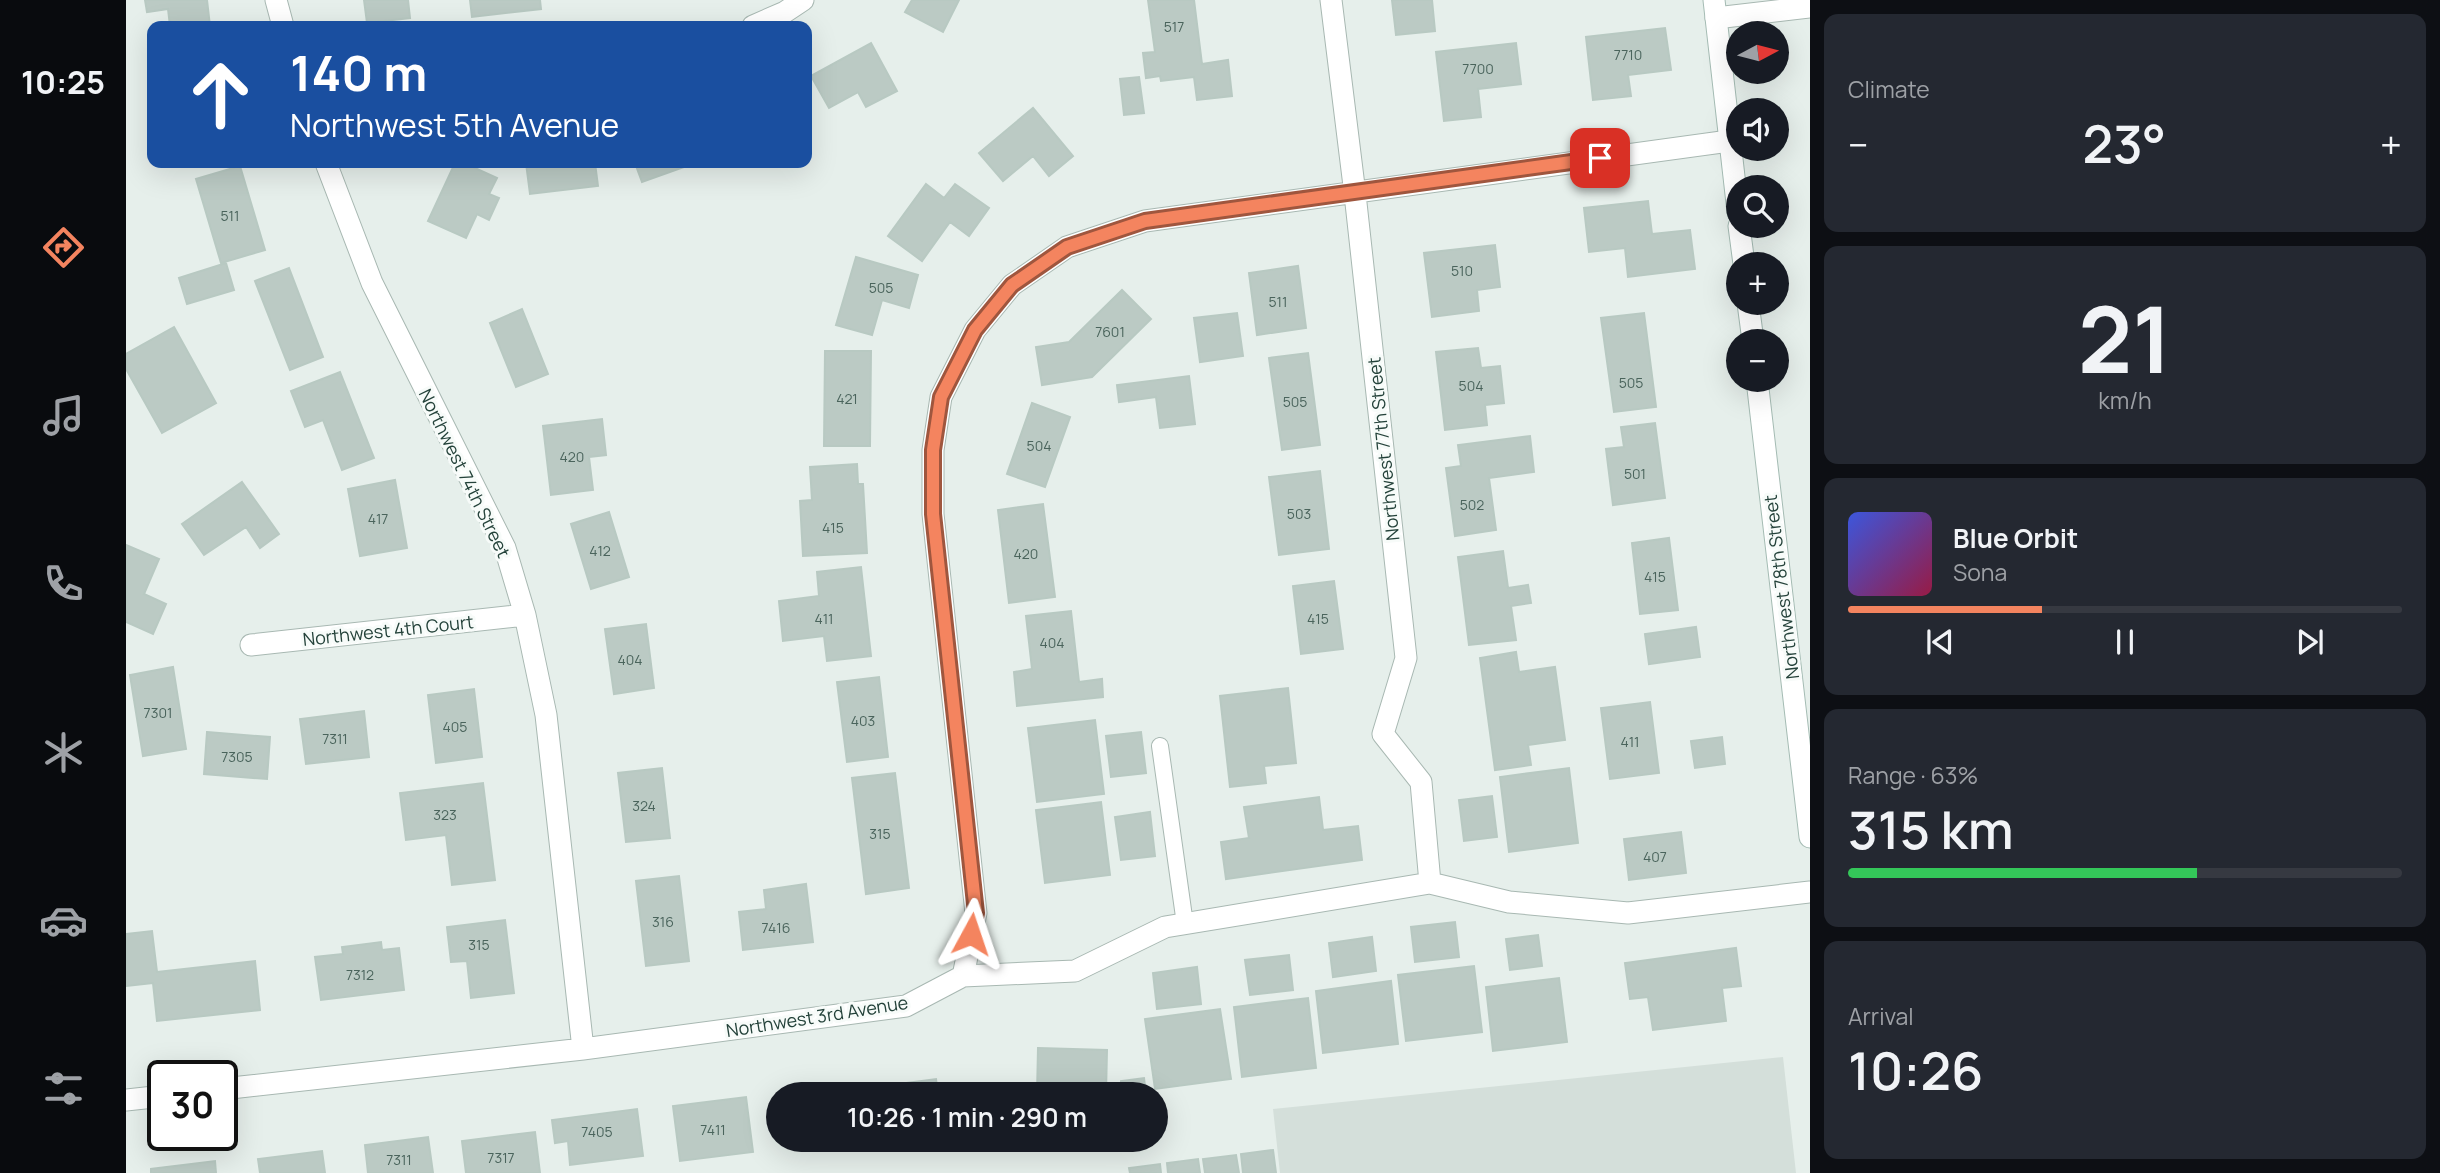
<!DOCTYPE html>
<meta charset="utf-8">
<style>
body{margin:0;font-family:Manrope,sans-serif;background:#242831;color:#f1f3f6;height:100vh;display:flex;flex-direction:column;font-size:26px;white-space:nowrap}
*{box-sizing:border-box;margin:0}
p{font-size:23px;color:#9ea1a6}
.icon{flex:none;width:38px;height:38px;fill:none;stroke:currentColor;stroke-width:2;stroke-linecap:round;stroke-linejoin:round}
.map{position:relative;flex:1;overflow:hidden}
.side{display:flex;flex-direction:column;gap:14px;padding:14px;background:#0d0f14;width:630px}
.side>*{flex:none}
.guide{position:absolute;left:21px;top:21px;width:665px;height:147px;border-radius:14px;box-shadow:0 7px 28px #0002;background:#1a4fa0;color:#fff;overflow:hidden}
.needle{width:46px;rotate:83deg}
.buttons{position:absolute;left:1600px;top:21px;display:grid;gap:14px}
.buttons a{display:grid;place-items:center;width:63px;height:63px;border-radius:50%;background:#171b24;box-shadow:0 7px 28px #0002;font-size:35px}
.speed{position:absolute;left:21px;top:1060px;display:flex;gap:14px;font-size:35px;font-weight:700;text-align:center}
.speed>*{display:grid;place-content:center;width:91px;height:91px;border-radius:50%;background:#171b24;box-shadow:0 7px 28px #0002;line-height:1}
.speed .limit{border:4px solid #111;border-radius:10px;background:#fff;color:#111}
.pin{position:absolute;display:grid;place-items:center;width:60px;height:60px;color:#fff;margin:-30px;border-radius:14px;box-shadow:0 4px 10px #0006}
.me{position:absolute;width:77px;margin:-38px;rotate:5deg;stroke-linejoin:round;filter:drop-shadow(0 0 5px #0008)}
.turn{display:flex;align-items:center;gap:24px;height:147px;padding:0 28px;font-size:32px}
.turn .icon{width:91px;height:91px;stroke-width:2.5}
.turn b{display:block;font-size:49px;line-height:60px}
.big{font-size:52px;font-weight:600;line-height:1.1}
.side .card{flex:1;display:flex;flex-direction:column;justify-content:center;gap:10px;min-width:0;padding:0 24px;border-radius:14px;background:#242831}
.side .dial{align-items:center;gap:0}
.dial b{font-size:91px;line-height:1}
.song{display:flex;align-items:center;gap:21px}
.cover{width:84px;height:84px;border-radius:10px;background:linear-gradient(135deg,hsl(230 70% 55%),hsl(340 70% 35%))}
.played{height:7px;border-radius:4px;background:linear-gradient(90deg,#f4845f 35%,#363941 35%)}
.keys{display:flex;justify-content:space-around;direction:ltr}
.heat{display:flex;justify-content:space-between;align-items:center;font-size:38px;direction:ltr}
.charge{height:10px;border-radius:5px;background:linear-gradient(90deg,#34c759 63%,#363941 0)}
.trip{position:absolute;left:640px;top:1082px;width:402px;height:70px;border-radius:35px;background:#171b24;box-shadow:0 7px 28px #0002;font-weight:600;line-height:70px;text-align:center}
main{display:flex;flex:1;min-height:0}
.tab-bar{display:flex;flex-direction:column;width:126px;justify-content:space-around;align-items:center;background:#090b0e;color:#9ea1a6}
.tab-bar .icon{width:49px;height:49px}
.tab-bar .on{color:#f4845f}
.tab-bar b{font-size:32px;color:#f1f3f6}
.map>svg:first-child{display:block}
.built{fill:#d4dfda}
.building{fill:#bbcac4;stroke:#b8c9c2;stroke-width:2}
.lines{fill:none;stroke-linecap:round;stroke-linejoin:round}
.service-casing{stroke:#a8b8b2;stroke-width:18}
.minor-casing{stroke:#a8b8b2;stroke-width:23}
.secondary-casing{stroke:#a4bbb3;stroke-width:23}
.service{stroke:#fff;stroke-width:16}
.minor{stroke:#fff;stroke-width:21}
.secondary{stroke:#fff;stroke-width:21}
.route-casing{stroke:#9f563e;stroke-width:18}
.route{stroke:#f4845f;stroke-width:12}
.labels{text-anchor:middle;dominant-baseline:central;stroke-width:6;stroke-linejoin:round;paint-order:stroke}
.number-label{font-size:14px;fill:#4a645c}
.street-label{font-size:18px;fill:#24423a;stroke:#f7fbf9}
</style>
<main>
<nav class="tab-bar">
<b>10:25</b>
<svg class="icon on" aria-label="directions" viewBox="0 0 24 24"><path d="M12 3l9 9-9 9-9-9zM9 14v-3h6M13 9l2 2-2 2"/></svg>
<svg class="icon" aria-label="music" viewBox="0 0 24 24"><path d="M9 18V5l10-2v13"/><circle cx="6" cy="18" r="3"/><circle cx="16" cy="16" r="3"/></svg>
<svg class="icon" aria-label="phone" viewBox="0 0 24 24"><path d="M5 4h4l2 5-3 2q2 4 5 5l2-3 5 2v4C11 20 4 13 5 4z"/></svg>
<svg class="icon" aria-label="climate" viewBox="0 0 24 24"><path d="M12 3v18M4 7l16 10M4 17L20 7"/></svg>
<svg class="icon" aria-label="car" viewBox="0 0 24 24"><path d="M5 17H2v-5l4-1 3-4h7l3 4 3 1v5h-3M9 17h6M6 11h13"/><circle cx="7" cy="17" r="2"/><circle cx="17" cy="17" r="2"/></svg>
<svg class="icon" aria-label="filters" viewBox="0 0 24 24"><path d="M4 7h16M4 17h16"/><circle cx="9" cy="7" r="2"/><circle cx="15" cy="17" r="2"/></svg>
</nav>
<div class="map">
<svg width="1684" height="1173" viewBox="0 0 1684 1173">
<rect width="100%" height="100%" fill="#e6efeb"/>
<!-- built -->
<path class="built" d="M 1657,1057 L 1670,1173 L 1154,1173 L 1147,1109 Z"/>
<!-- building -->
<path class="building" d="M 19,0 L 81,0 L 84,26 L 44,26 L 42,9 L 21,12 Z
M 238,0 L 282,0 L 284,18 L 241,23 Z
M 344,0 L 414,0 L 415,9 L 346,17 Z
M 786,0 L 833,0 L 817,32 L 779,12 Z
M 1022,0 L 1068,0 L 1076,64 L 1102,60 L 1106,96 L 1071,100 L 1068,77 L 1035,81 L 1034,76 L 1020,78 L 1017,53 L 1029,52 Z
M 1266,0 L 1306,0 L 1309,31 L 1270,35 Z
M 1539,28 L 1545,70 L 1502,75 L 1505,96 L 1467,100 L 1460,37 Z
M 745,43 L 771,91 L 740,107 L 732,92 L 703,108 L 685,76 Z
M 1390,43 L 1395,84 L 1352,89 L 1355,117 L 1318,121 L 1310,52 Z
M 1013,77 L 1018,113 L 998,115 L 994,79 Z
M 907,108 L 947,156 L 923,176 L 907,156 L 877,181 L 853,153 Z
M 329,163 L 338,163 L 371,178 L 363,194 L 373,198 L 363,220 L 351,214 L 340,238 L 302,221 Z
M 400,163 L 469,163 L 472,186 L 404,194 Z
M 509,163 L 569,163 L 516,182 Z
M 114,166 L 139,250 L 95,263 L 70,179 Z
M 800,184 L 818,198 L 829,184 L 863,208 L 843,236 L 824,222 L 796,261 L 762,236 Z
M 1522,201 L 1526,234 L 1564,230 L 1569,269 L 1502,277 L 1499,248 L 1463,252 L 1458,208 Z
M 1369,245 L 1374,287 L 1351,290 L 1353,311 L 1306,317 L 1298,253 Z
M 730,257 L 792,275 L 783,308 L 756,300 L 746,335 L 710,325 Z
M 100,263 L 108,290 L 61,304 L 53,278 Z
M 1172,266 L 1180,328 L 1131,335 L 1123,273 Z
M 163,268 L 197,357 L 164,370 L 129,281 Z
M 996,290 L 1025,319 L 966,377 L 916,385 L 910,347 L 943,342 Z
M 396,309 L 422,374 L 390,387 L 364,323 Z
M 1111,313 L 1117,356 L 1074,362 L 1068,318 Z
M 1518,313 L 1530,407 L 1488,412 L 1475,318 Z
M 48,327 L 90,403 L 36,433 L 0,369 L 0,354 Z
M 1352,348 L 1355,368 L 1374,366 L 1378,403 L 1359,405 L 1361,425 L 1319,430 L 1310,352 Z
M 699,351 L 745,351 L 744,446 L 698,446 Z
M 1182,353 L 1194,445 L 1156,450 L 1143,358 Z
M 214,372 L 248,458 L 216,470 L 197,420 L 179,427 L 165,391 Z
M 1063,376 L 1069,424 L 1034,428 L 1030,397 L 993,402 L 991,385 Z
M 906,403 L 944,417 L 919,487 L 881,474 Z
M 476,419 L 480,455 L 463,457 L 467,490 L 425,495 L 417,426 Z
M 1529,423 L 1539,498 L 1487,505 L 1480,449 L 1498,447 L 1495,427 Z
M 1404,436 L 1408,472 L 1363,478 L 1370,530 L 1329,536 L 1320,468 L 1335,466 L 1332,445 Z
M 731,464 L 732,484 L 737,484 L 741,553 L 677,556 L 674,501 L 686,500 L 684,467 Z
M 1194,471 L 1203,549 L 1153,555 L 1143,477 Z
M 269,480 L 281,548 L 234,556 L 222,489 Z
M 116,482 L 153,534 L 134,548 L 120,527 L 78,555 L 56,524 Z
M 917,504 L 929,597 L 883,603 L 872,510 Z
M 483,512 L 503,577 L 465,589 L 445,524 Z
M 1543,538 L 1552,610 L 1514,614 L 1506,543 Z
M 0,545 L 33,559 L 18,594 L 40,604 L 27,634 L 0,622 Z
M 1377,551 L 1382,588 L 1402,585 L 1405,603 L 1385,606 L 1390,640 L 1343,645 L 1332,557 Z
M 735,567 L 745,656 L 701,661 L 698,636 L 657,641 L 653,601 L 693,596 L 691,572 Z
M 1208,581 L 1217,649 L 1175,654 L 1167,586 Z
M 945,611 L 953,682 L 976,679 L 977,697 L 891,706 L 888,672 L 906,669 L 900,616 Z
M 520,624 L 528,688 L 488,694 L 479,629 Z
M 1570,627 L 1574,657 L 1523,664 L 1519,634 Z
M 1390,652 L 1393,672 L 1429,667 L 1439,740 L 1402,745 L 1405,765 L 1369,770 L 1354,658 Z
M 47,667 L 60,749 L 17,756 L 4,675 Z
M 753,677 L 762,757 L 721,762 L 711,682 Z
M 1162,688 L 1170,763 L 1138,766 L 1140,783 L 1104,787 L 1094,696 Z
M 348,689 L 356,757 L 310,763 L 302,695 Z
M 1524,702 L 1533,773 L 1484,779 L 1475,708 Z
M 238,711 L 243,757 L 180,764 L 174,719 Z
M 969,720 L 978,794 L 911,802 L 902,728 Z
M 81,732 L 144,737 L 141,779 L 78,774 Z
M 1015,732 L 1020,773 L 985,777 L 980,736 Z
M 1596,737 L 1599,764 L 1569,768 L 1565,741 Z
M 536,768 L 544,838 L 500,842 L 492,773 Z
M 1443,768 L 1452,843 L 1383,852 L 1374,777 Z
M 769,773 L 783,888 L 740,894 L 726,778 Z
M 357,783 L 369,880 L 326,885 L 320,835 L 280,840 L 274,793 Z
M 1366,796 L 1371,837 L 1338,841 L 1333,800 Z
M 1193,797 L 1197,830 L 1232,826 L 1236,860 L 1100,879 L 1095,842 L 1123,838 L 1118,807 Z
M 975,802 L 984,875 L 919,883 L 910,810 Z
M 1024,812 L 1029,856 L 995,860 L 989,817 Z
M 1555,832 L 1560,873 L 1503,880 L 1498,839 Z
M 553,876 L 563,961 L 520,966 L 510,881 Z
M 680,884 L 687,942 L 617,950 L 613,912 L 640,909 L 638,890 Z
M 379,920 L 388,993 L 345,998 L 341,961 L 325,962 L 321,927 Z
M 1329,922 L 1333,957 L 1289,962 L 1285,927 Z
M 26,931 L 31,972 L 129,961 L 134,1010 L 31,1021 L 27,983 L 0,986 L 0,934 Z
M 1412,935 L 1416,966 L 1384,970 L 1380,939 Z
M 1246,937 L 1250,971 L 1207,977 L 1203,943 Z
M 255,942 L 256,950 L 273,948 L 278,990 L 195,1000 L 189,957 L 217,954 L 216,947 Z
M 1610,948 L 1615,986 L 1596,988 L 1600,1021 L 1527,1030 L 1522,997 L 1504,999 L 1499,963 Z
M 1163,955 L 1167,990 L 1124,995 L 1119,960 Z
M 1348,966 L 1356,1032 L 1280,1041 L 1272,975 Z
M 1071,967 L 1075,1004 L 1031,1009 L 1027,973 Z
M 1433,978 L 1441,1042 L 1367,1051 L 1360,987 Z
M 1265,981 L 1272,1044 L 1197,1053 L 1190,991 Z
M 1182,998 L 1190,1068 L 1116,1077 L 1108,1007 Z
M 1094,1009 L 1105,1079 L 1029,1089 L 1019,1019 Z
M 912,1048 L 981,1050 L 980,1094 L 911,1094 Z
M 1018,1078 L 1020,1094 L 996,1094 L 995,1081 Z
M 810,1079 L 812,1094 L 742,1094 L 741,1088 Z
M 620,1097 L 627,1152 L 554,1161 L 547,1106 Z
M 511,1109 L 517,1156 L 444,1165 L 442,1141 L 429,1143 L 426,1120 Z
M 409,1132 L 414,1173 L 340,1173 L 336,1141 Z
M 302,1137 L 307,1173 L 242,1173 L 239,1145 Z
M 1147,1150 L 1150,1173 L 1117,1173 L 1115,1154 Z
M 196,1151 L 199,1173 L 134,1173 L 132,1159 Z
M 1110,1155 L 1113,1173 L 1079,1173 L 1077,1159 Z
M 1072,1159 L 1074,1173 L 1042,1173 L 1041,1163 Z
M 89,1161 L 90,1173 L 25,1173 L 25,1169 Z
M 1034,1164 L 1035,1173 L 1004,1173 L 1003,1168 Z"/>
<g class="lines">
<defs>
<path id="service" d="M 1034,746 L 1059,924"/>
<path id="minor" d="M 150,0 L 157,26
M 1205,0 L 1229,194 L 1280,658 L 1257,734 L 1295,782 L 1304,883
M 1590,18 L 1684,7
M 627,26 L 659,12 L 677,0
M 200,163 L 246,283 L 379,548 L 399,615 L 420,715 L 457,1049
M 125,645 L 399,615
M 837,976 L 850,913 L 807,514 L 807,450 L 815,397 L 849,330 L 886,285 L 941,247 L 1019,221 L 1603,141
M 96,1089 L 457,1049 L 780,1006 L 837,976 L 949,971 L 1039,927 L 1304,883 L 1383,902 L 1502,913 L 1684,892
M 0,1100 L 37,1096"/>
<path id="secondary" d="M 1588,0 L 1612,212
M 1613,226 L 1618,264
M 1622,303 L 1627,341
M 1631,380 L 1684,837"/>
</defs>
<!-- service casing -->
<use href="#service" class="service-casing"/>
<!-- minor casing -->
<use href="#minor" class="minor-casing"/>
<!-- secondary casing -->
<use href="#secondary" class="secondary-casing"/>
<!-- service -->
<use href="#service" class="service"/>
<!-- minor -->
<use href="#minor" class="minor"/>
<!-- secondary -->
<use href="#secondary" class="secondary"/>
</g>
<g class="lines">
<defs>
<path id="route" d="M 845,934 L 850,913 L 807,514 L 807,450 L 815,397 L 849,330 L 886,285 L 941,247 L 1019,221 L 1474,158"/>
</defs>
<!-- route casing -->
<use href="#route" class="route-casing"/>
<!-- route -->
<use href="#route" class="route"/>
</g>
<g class="labels">
<!-- number labels -->
<g class="number-label">
<text x="1048" y="26">517</text>
<text x="1502" y="54">7710</text>
<text x="1352" y="68">7700</text>
<text x="104" y="215">511</text>
<text x="1336" y="270">510</text>
<text x="755" y="287">505</text>
<text x="1152" y="301">511</text>
<text x="984" y="331">7601</text>
<text x="1505" y="382">505</text>
<text x="1345" y="385">504</text>
<text x="721" y="398">421</text>
<text x="1169" y="401">505</text>
<text x="913" y="445">504</text>
<text x="446" y="456">420</text>
<text x="1509" y="473">501</text>
<text x="1346" y="504">502</text>
<text x="1173" y="513">503</text>
<text x="252" y="518">417</text>
<text x="707" y="527">415</text>
<text x="474" y="550">412</text>
<text x="900" y="553">420</text>
<text x="1529" y="576">415</text>
<text x="698" y="618">411</text>
<text x="1192" y="618">415</text>
<text x="926" y="642">404</text>
<text x="504" y="659">404</text>
<text x="32" y="712">7301</text>
<text x="737" y="720">403</text>
<text x="329" y="726">405</text>
<text x="209" y="738">7311</text>
<text x="1504" y="741">411</text>
<text x="111" y="756">7305</text>
<text x="518" y="805">324</text>
<text x="319" y="814">323</text>
<text x="754" y="833">315</text>
<text x="1529" y="856">407</text>
<text x="537" y="921">316</text>
<text x="650" y="927">7416</text>
<text x="353" y="944">315</text>
<text x="234" y="974">7312</text>
<text x="587" y="1129">7411</text>
<text x="471" y="1131">7405</text>
<text x="375" y="1157">7317</text>
<text x="273" y="1159">7311</text>
</g>
<!-- street labels -->
<g class="street-label">
<text transform="translate(1257 449) rotate(-96)">Northwest 77th Street</text>
<text transform="translate(339 473) rotate(64)">Northwest 74th Street</text>
<text transform="translate(1655 587) rotate(-97)">Northwest 78th Street</text>
<text transform="translate(262 630) rotate(-6)">Northwest 4th Court</text>
<text transform="translate(691 1016) rotate(-9)">Northwest 3rd Avenue</text>
</g>
</g>
</svg>
<div class="buttons">
<a><svg class="needle" viewBox="-14 -14 28 28"><path d="M0-13l5 13h-10z" fill="#e53935"/><path d="M0 13l5-13h-10z" fill="#9ea1a6"/></svg></a>
<a><svg class="icon" aria-label="sound" viewBox="0 0 24 24"><path d="M4 9h4l5-4v14l-5-4H4zM17 9q2 3 0 6"/></svg></a>
<a><svg class="icon" aria-label="search" viewBox="0 0 24 24"><circle cx="10" cy="10" r="6"/><path d="M15 15l6 6"/></svg></a>
<a>+</a>
<a>−</a>
</div>
<div class="speed"><div class="limit">30</div></div>
<div class="pin" style="left:1474px;top:158px;background:#d93025"><svg class="icon" aria-label="arrive" viewBox="0 0 24 24"><path d="M6 21V4h12l-3 4 3 4H6"/></svg></div>
<svg class="me" style="left:845px;top:934px" viewBox="-20 -20 40 40"><path d="M0-17L14 15 0 8-14 15z" fill="#f4845f" stroke="#fff" stroke-width="4"/></svg>
<div class="trip">10:26 · 1 min · 290 m</div>
<div class="guide">
<div class="turn"><svg class="icon" aria-label="ahead" viewBox="0 0 24 24"><path d="M12 20V5M6 11l6-6 6 6"/></svg><div><b>140 m</b>Northwest 5th Avenue</div></div>
</div>
</div>
<section class="side">
<div class="card"><p>Climate</p>
<div class="heat"><a>−</a><b class="big">23°</b><a>+</a></div>
</div>
<div class="card dial"><b>21</b><p>km/h</p></div>
<div class="card">
<div class="song"><i class="cover"></i><div><b>Blue Orbit</b><p>Sona</p></div></div>
<div class="played"></div>
<div class="keys"><svg class="icon" aria-label="previous" viewBox="0 0 24 24"><path d="M18 5L8 12l10 7zM5 5v14"/></svg><svg class="icon" aria-label="pause" viewBox="0 0 24 24"><path d="M8 5v14M16 5v14"/></svg><svg class="icon" aria-label="next" viewBox="0 0 24 24"><path d="M6 5l10 7-10 7zM19 5v14"/></svg></div>
</div>
<div class="card"><p>Range · 63%</p><b class="big">315 km</b><div class="charge"></div></div>
<div class="card"><p>Arrival</p><b class="big">10:26</b></div>
</section>
</main>
